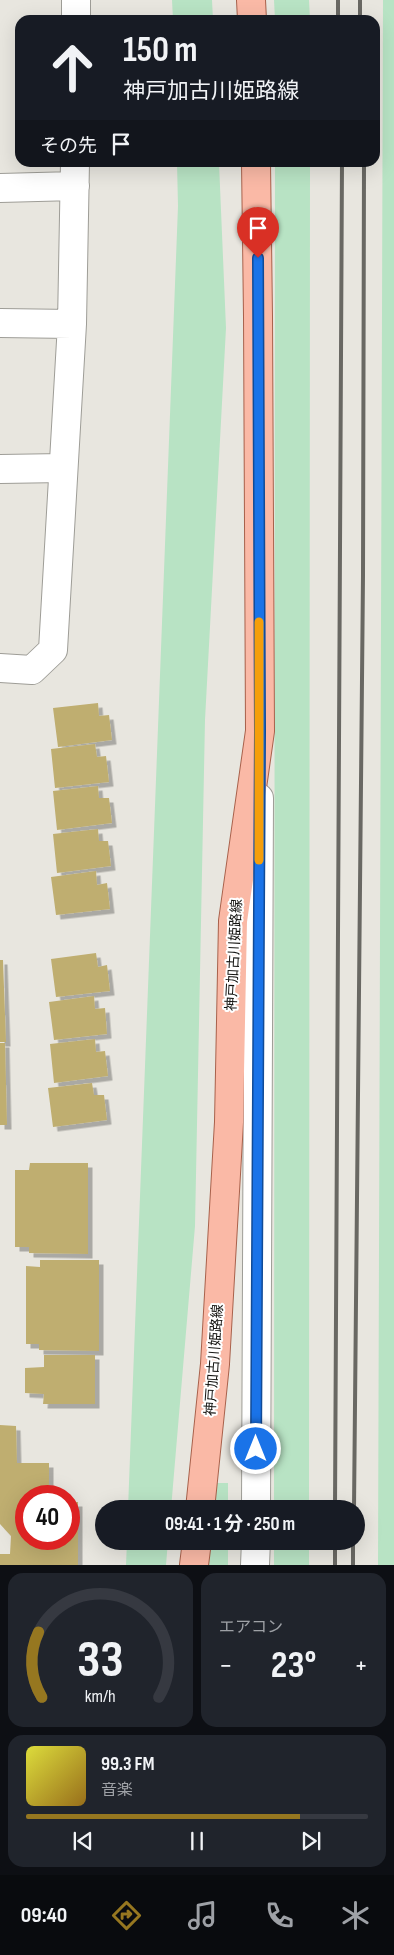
<!DOCTYPE html>
<html lang="ja">
<meta charset="utf-8">
<style>
body{margin:0;font-family:"Sofia Sans Condensed","Noto Sans JP",sans-serif;background:#20242c;color:#f1f3f6;height:100vh;display:flex;flex-direction:column;font-size:19px;white-space:nowrap}
*{box-sizing:border-box;margin:0}
p{font-size:16px;color:#9ea1a6}
.icon{flex:none;width:28px;height:28px;fill:none;stroke:currentColor;stroke-width:2;stroke-linecap:round;stroke-linejoin:round}
.map{position:relative;height:1565px;overflow:hidden}
.sheet{display:flex;flex-direction:column;gap:8px;padding:8px;background:#0d0f14;flex:1}
.sheet>*{flex:none}
.top-card{position:absolute;left:15px;top:15px;width:365px;height:152px;border-radius:15px;box-shadow:0 5px 20px #0002;background:#171b24;color:#f1f3f6;overflow:hidden}
.speed{position:absolute;left:15px;top:1485px;display:flex;gap:10px;font-size:25px;font-weight:700;text-align:center}
.speed>*{display:grid;place-content:center;width:65px;height:65px;border-radius:50%;background:#171b24;box-shadow:0 5px 20px #0002;line-height:1}
.speed .limit{border:8px solid #d22;background:#fff;color:#111}
.pin{position:absolute;display:grid;place-items:center;width:42px;height:42px;color:#fff;margin:-51px -21px;border-radius:50% 50% 50% 0;rotate:-45deg;box-shadow:0 0 5px #0007}
.pin .icon{rotate:45deg}
.me{position:absolute;width:55px;margin:-28px;rotate:0deg;stroke-linejoin:round;filter:drop-shadow(0 0 4px #0008)}
.turn{display:flex;align-items:center;gap:18px;height:105px;padding:0 25px;font-size:22px}
.turn .icon{width:65px;height:65px;stroke-width:2.5}
.turn b{display:block;font-size:35px;line-height:42px}
.then{display:flex;align-items:center;height:48px;padding:0 25px;background:#0003;gap:10px;font-size:19px}
.big{font-size:38px;font-weight:700;line-height:1.1}
.sheet .tile{flex:1;display:flex;flex-direction:column;justify-content:center;gap:8px;min-width:0;padding:0 18px;border-radius:15px;background:#20242c}
.sheet .dial{align-items:center;gap:0}
.dial svg{height:130px;overflow:visible;fill:none;stroke:#363941;stroke-width:7;stroke-linecap:round;text-anchor:middle}
.dial text{fill:#f1f3f6;stroke:none}
.song{display:flex;align-items:center;gap:15px}
.cover{width:60px;height:60px;border-radius:8px;background:linear-gradient(135deg,hsl(60 70% 55%),hsl(40 70% 35%))}
.played{height:5px;border-radius:2px;background:linear-gradient(90deg,#967720 80%,#363941 80%)}
.keys{display:flex;justify-content:space-around;direction:ltr}
.heat{display:flex;justify-content:space-between;align-items:center;font-size:28px;direction:ltr}
.sheet .tiles{flex:1;display:grid;gap:8px;grid-template-columns:1fr 1fr}
.tile:last-child{grid-column:span 2}
.trip{position:absolute;left:95px;top:1500px;width:270px;height:50px;border-radius:25px;background:#171b24;box-shadow:0 5px 20px #0002;font-weight:700;line-height:50px;text-align:center}
.menu{display:flex;height:80px;justify-content:space-around;align-items:center;background:#090b0e;color:#9ea1a6}
.menu .icon{width:35px;height:35px}
.menu .active{color:#967720}
.menu b{font-size:22px;color:#f1f3f6}
.map>svg:first-child{display:block}
.green{fill:#b8e3c4}
.building{fill:#bfae70;filter:url(#shadow)}
.lines{fill:none;stroke-linecap:round;stroke-linejoin:round}
.minor-casing{stroke:#9e9d97;stroke-width:30}
.major-casing{stroke:#a8614b;stroke-width:30}
.minor{stroke:#fff;stroke-width:28}
.major{stroke:#fab9a6;stroke-width:28}
.rail{stroke:#696863;stroke-width:4}
.route-casing{stroke:#114b97;stroke-width:12}
.route{stroke:#1a73e8;stroke-width:9}
.slow{stroke:#f59e0b;stroke-width:9}
.labels{text-anchor:middle;dominant-baseline:central;stroke-width:4;stroke-linejoin:round;paint-order:stroke}
.street-label{font-size:14px;fill:#141411;stroke:#fff}
</style>
<div class="map">
<svg width="394" height="1565" viewBox="0 0 394 1565">
<defs>
<filter id="shadow"><feDropShadow dx="4.5" dy="4.5" stdDeviation="0" flood-color="#0004"/></filter>
</defs>
<rect width="100%" height="100%" fill="#e8e6df"/>
<!-- green -->
<path class="green" d="M 172,0 L 212,0 L 213,20 L 173,20 Z
M 274,0 L 309,0 L 310,20 L 275,20 Z
M 383,0 L 394,0 L 394,1565 L 378,1565 Z
M 177,163 L 219,163 L 226,328 L 205,720 L 195,1226 L 171,1509 L 128,1509 L 178,206 Z
M 310,163 L 309,1509 L 274,1509 L 275,163 Z
M 215,1483 L 228,1483 L 228,1509 L 212,1509 Z
M 127,1541 L 168,1541 L 166,1565 L 126,1565 Z
M 209,1541 L 228,1541 L 228,1565 L 207,1565 Z
M 274,1541 L 309,1541 L 309,1565 L 274,1565 Z"/>
<!-- building -->
<path class="building" d="M 98,703 L 99,716 L 109,715 L 112,740 L 58,747 L 53,708 Z
M 95,744 L 97,757 L 106,756 L 109,782 L 55,788 L 51,749 Z
M 98,786 L 99,798 L 109,798 L 112,823 L 57,830 L 53,791 Z
M 98,829 L 99,841 L 108,841 L 111,866 L 57,873 L 53,834 Z
M 96,871 L 97,885 L 107,883 L 110,909 L 56,915 L 51,877 Z
M 96,953 L 98,967 L 107,965 L 110,991 L 56,997 L 51,959 Z
M 0,960 L 3,960 L 6,1042 L 0,1042 Z
M 94,996 L 95,1009 L 105,1008 L 107,1034 L 54,1040 L 49,1002 Z
M 95,1039 L 96,1052 L 105,1051 L 108,1076 L 54,1083 L 50,1044 Z
M 0,1043 L 5,1043 L 7,1125 L 0,1125 Z
M 92,1083 L 94,1095 L 104,1095 L 107,1120 L 53,1127 L 48,1088 Z
M 30,1163 L 88,1163 L 88,1254 L 29,1253 L 29,1247 L 15,1247 L 15,1170 L 29,1170 Z
M 40,1260 L 99,1260 L 99,1351 L 39,1350 L 39,1344 L 26,1344 L 26,1266 L 40,1267 Z
M 44,1355 L 95,1355 L 95,1404 L 43,1404 L 44,1394 L 25,1393 L 25,1368 L 44,1367 Z
M 0,1425 L 16,1426 L 17,1463 L 49,1463 L 49,1496 L 26,1496 L 26,1539 L 69,1539 L 69,1502 L 78,1502 L 78,1565 L 0,1565 L 0,1554 L 10,1554 L 11,1536 L 0,1524 Z"/>
<g class="lines">
<defs>
<path id="minor" d="M 76,20 L 76,0
M 0,188 L 75,186
M 0,323 L 72,324
M 0,469 L 63,468
M 0,668 L 32,670 L 53,650 L 72,324 L 75,162
M 256,1509 L 259,798
M 255,1565 L 256,1541"/>
<path id="major" d="M 251,0 L 252,20
M 200,1509 L 215,1364 L 229,1122 L 233,921 L 260,731 L 258,316 L 256,162
M 194,1565 L 197,1541"/>
</defs>
<!-- minor casing -->
<use href="#minor" class="minor-casing"/>
<!-- major casing -->
<use href="#major" class="major-casing"/>
<!-- minor -->
<use href="#minor" class="minor"/>
<!-- major -->
<use href="#major" class="major"/>
<!-- rail -->
<path class="rail" d="M 338,0 L 338,20
M 360,0 L 360,20
M 335,1509 L 342,162
M 354,1509 L 363,576 L 364,162
M 335,1565 L 335,1541
M 353,1565 L 353,1541"/>
</g>
<g class="lines">
<defs>
<path id="route" d="M 256,1449 L 260,731 L 258,258"/>
</defs>
<!-- route casing -->
<use href="#route" class="route-casing"/>
<!-- route -->
<use href="#route" class="route"/>
<!-- slow -->
<path class="slow" d="M 259,860 L 259,622"/>
</g>
<g class="labels">
<!-- street labels -->
<g class="street-label">
<text transform="translate(234 955) rotate(-87)">神戸加古川姫路線</text>
<text transform="translate(214 1360) rotate(-86)">神戸加古川姫路線</text>
</g>
</g>
</svg>
<div class="speed"><div class="limit">40</div></div>
<div class="pin" style="left:258px;top:258px;background:#d93025"><svg class="icon" aria-label="arrive" viewBox="0 0 24 24"><path d="M6 21V4h12l-3 4 3 4H6"/></svg></div>
<svg class="me" style="left:256px;top:1449px" viewBox="-20 -20 40 40"><circle r="17" fill="#1a73e8" stroke="#fff" stroke-width="3"/><path d="M0-11L8 9 0 5-8 9z" fill="#fff"/></svg>
<div class="trip">09:41 · 1 分 · 250 m</div>
<div class="top-card">
<div class="turn"><svg class="icon" aria-label="ahead" viewBox="0 0 24 24"><path d="M12 20V5M6 11l6-6 6 6"/></svg><div><b>150 m</b>神戸加古川姫路線</div></div>
<div class="then">その先<svg class="icon" aria-label="arrive" viewBox="0 0 24 24"><path d="M6 21V4h12l-3 4 3 4H6"/></svg></div>
</div>
</div>
<section class="sheet">
<div class="tiles">
<div class="tile dial"><svg viewBox="0 0 100 80">
<path d="M14 69A42 42 0 1 1 86 69"/>
<path d="M14 69A42 42 0 0 1 12 29" stroke="#967720"/>
<text x="50" y="56" font-size="32" font-weight="700">33</text>
<text x="50" y="72" font-size="11">km/h</text>
</svg></div>
<div class="tile"><p>エアコン</p>
<div class="heat"><a>−</a><b class="big">23°</b><a>+</a></div>
</div>
<div class="tile">
<div class="song"><i class="cover"></i><div><b>99.3 FM</b><p>音楽</p></div></div>
<div class="played"></div>
<div class="keys"><svg class="icon" aria-label="previous" viewBox="0 0 24 24"><path d="M18 5L8 12l10 7zM5 5v14"/></svg><svg class="icon" aria-label="pause" viewBox="0 0 24 24"><path d="M8 5v14M16 5v14"/></svg><svg class="icon" aria-label="next" viewBox="0 0 24 24"><path d="M6 5l10 7-10 7zM19 5v14"/></svg></div>
</div>
</div>
</section>
<nav class="menu">
<b>09:40</b>
<svg class="icon active" aria-label="directions" viewBox="0 0 24 24"><path d="M12 3l9 9-9 9-9-9zM9 14v-3h6M13 9l2 2-2 2"/></svg>
<svg class="icon" aria-label="music" viewBox="0 0 24 24"><path d="M9 18V5l10-2v13"/><circle cx="6" cy="18" r="3"/><circle cx="16" cy="16" r="3"/></svg>
<svg class="icon" aria-label="phone" viewBox="0 0 24 24"><path d="M5 4h4l2 5-3 2q2 4 5 5l2-3 5 2v4C11 20 4 13 5 4z"/></svg>
<svg class="icon" aria-label="climate" viewBox="0 0 24 24"><path d="M12 3v18M4 7l16 10M4 17L20 7"/></svg>
</nav>
